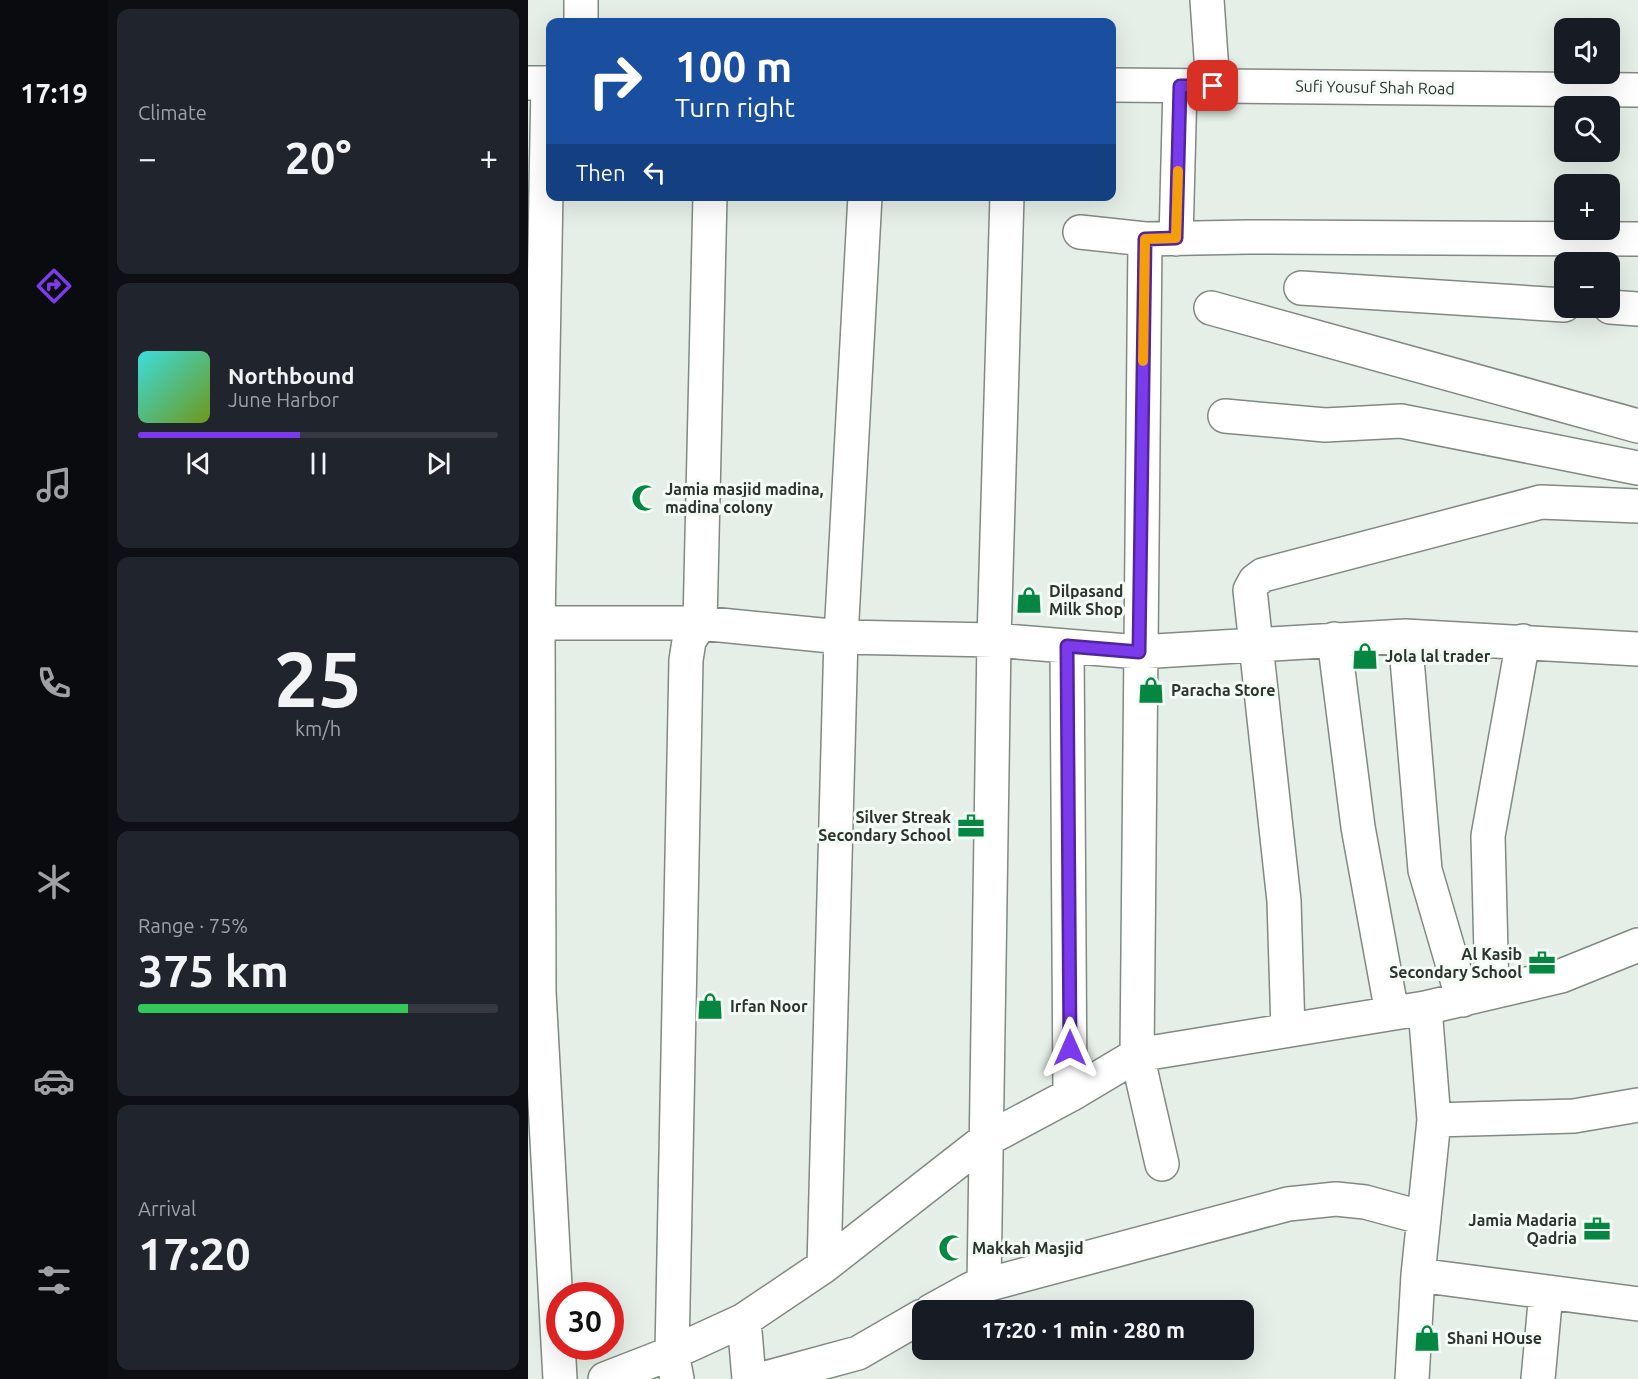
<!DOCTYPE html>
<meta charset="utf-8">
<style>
body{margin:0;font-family:Ubuntu,sans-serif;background:#20242c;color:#f1f3f6;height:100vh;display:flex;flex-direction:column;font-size:22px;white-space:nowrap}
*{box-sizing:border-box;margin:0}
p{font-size:20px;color:#9ea1a6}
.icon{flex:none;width:33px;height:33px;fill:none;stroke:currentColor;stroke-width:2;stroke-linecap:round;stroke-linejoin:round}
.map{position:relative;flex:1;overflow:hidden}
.sheet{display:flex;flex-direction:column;gap:9px;padding:9px;background:#0d0f14;width:420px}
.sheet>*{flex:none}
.top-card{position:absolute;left:18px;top:18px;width:570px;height:183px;border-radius:12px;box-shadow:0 6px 24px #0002;background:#1a4fa0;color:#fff;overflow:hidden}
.buttons{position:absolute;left:1026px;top:18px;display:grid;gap:12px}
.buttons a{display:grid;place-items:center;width:66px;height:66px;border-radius:12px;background:#171b24;box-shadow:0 6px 24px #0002;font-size:30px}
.speed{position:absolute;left:18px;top:1282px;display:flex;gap:12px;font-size:30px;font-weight:700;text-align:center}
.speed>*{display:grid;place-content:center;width:78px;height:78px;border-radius:50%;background:#171b24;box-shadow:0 6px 24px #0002;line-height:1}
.speed .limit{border:9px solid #d22;background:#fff;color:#111}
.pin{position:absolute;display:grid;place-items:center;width:51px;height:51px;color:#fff;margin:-26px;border-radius:12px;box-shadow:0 3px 9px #0006}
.me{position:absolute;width:66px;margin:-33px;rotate:0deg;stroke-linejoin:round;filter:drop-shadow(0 0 4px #0008)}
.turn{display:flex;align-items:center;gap:21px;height:126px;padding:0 30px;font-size:27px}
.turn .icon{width:78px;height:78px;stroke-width:2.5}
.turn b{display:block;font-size:42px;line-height:51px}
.then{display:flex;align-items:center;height:57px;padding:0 30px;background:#0003;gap:12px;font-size:22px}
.big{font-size:45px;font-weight:700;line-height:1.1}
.sheet .card{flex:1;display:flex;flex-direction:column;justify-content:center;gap:9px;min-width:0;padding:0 21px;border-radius:12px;background:#20242c}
.sheet .dial{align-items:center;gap:0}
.dial b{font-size:78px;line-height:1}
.song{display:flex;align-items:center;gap:18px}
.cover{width:72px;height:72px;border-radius:9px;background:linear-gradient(135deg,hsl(180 70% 55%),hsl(80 70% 35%))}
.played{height:6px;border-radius:3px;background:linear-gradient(90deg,#7c3aed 45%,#363941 45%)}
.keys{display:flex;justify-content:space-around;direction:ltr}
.heat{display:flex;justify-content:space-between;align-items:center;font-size:33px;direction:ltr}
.charge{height:9px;border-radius:4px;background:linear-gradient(90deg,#34c759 75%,#363941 0)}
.trip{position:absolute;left:384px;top:1300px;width:342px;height:60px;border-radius:12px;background:#171b24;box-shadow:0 6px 24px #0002;font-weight:700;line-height:60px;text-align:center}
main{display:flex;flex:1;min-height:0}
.tab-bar{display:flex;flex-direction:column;width:108px;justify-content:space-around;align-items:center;background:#090b0e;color:#9ea1a6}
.tab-bar .icon{width:42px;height:42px}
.tab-bar .on{color:#7c3aed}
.tab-bar b{font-size:27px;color:#f1f3f6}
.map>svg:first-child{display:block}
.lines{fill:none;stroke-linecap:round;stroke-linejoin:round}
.minor-casing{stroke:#808982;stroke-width:36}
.major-casing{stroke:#808982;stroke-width:36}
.minor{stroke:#fff;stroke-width:33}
.major{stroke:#fff;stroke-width:33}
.route-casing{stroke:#51269a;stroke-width:15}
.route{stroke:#7c3aed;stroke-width:10}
.slow{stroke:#f59e0b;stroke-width:10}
.labels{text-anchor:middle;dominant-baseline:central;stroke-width:6;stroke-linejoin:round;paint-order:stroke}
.street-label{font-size:16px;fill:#2f3330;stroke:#f3fdf5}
.poi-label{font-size:16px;font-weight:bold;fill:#2f3330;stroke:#f3fdf5;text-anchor:start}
</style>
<main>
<nav class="tab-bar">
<b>17:19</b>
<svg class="icon on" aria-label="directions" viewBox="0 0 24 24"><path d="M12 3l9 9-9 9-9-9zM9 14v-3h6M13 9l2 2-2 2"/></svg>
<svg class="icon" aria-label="music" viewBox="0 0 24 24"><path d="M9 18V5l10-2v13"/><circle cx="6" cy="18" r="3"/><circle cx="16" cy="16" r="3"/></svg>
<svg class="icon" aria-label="phone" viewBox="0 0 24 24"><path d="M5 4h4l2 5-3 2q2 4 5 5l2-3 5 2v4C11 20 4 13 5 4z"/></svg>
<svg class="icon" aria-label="climate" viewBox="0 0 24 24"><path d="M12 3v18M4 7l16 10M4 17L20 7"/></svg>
<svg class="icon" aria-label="car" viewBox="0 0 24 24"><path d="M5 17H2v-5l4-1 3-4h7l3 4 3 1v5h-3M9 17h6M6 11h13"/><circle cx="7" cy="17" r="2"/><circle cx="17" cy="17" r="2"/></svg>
<svg class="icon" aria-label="filters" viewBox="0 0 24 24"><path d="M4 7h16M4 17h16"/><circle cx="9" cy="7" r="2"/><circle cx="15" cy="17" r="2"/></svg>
</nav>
<section class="sheet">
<div class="card"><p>Climate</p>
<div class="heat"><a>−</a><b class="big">20°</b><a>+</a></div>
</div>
<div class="card">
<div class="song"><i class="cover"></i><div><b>Northbound</b><p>June Harbor</p></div></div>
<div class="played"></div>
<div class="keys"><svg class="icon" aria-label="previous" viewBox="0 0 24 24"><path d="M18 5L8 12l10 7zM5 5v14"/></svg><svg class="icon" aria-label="pause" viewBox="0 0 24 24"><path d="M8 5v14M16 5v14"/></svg><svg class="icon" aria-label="next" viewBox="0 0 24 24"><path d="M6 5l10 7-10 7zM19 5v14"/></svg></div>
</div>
<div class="card dial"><b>25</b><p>km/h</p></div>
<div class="card"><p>Range · 75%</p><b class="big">375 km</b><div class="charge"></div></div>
<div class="card"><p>Arrival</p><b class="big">17:20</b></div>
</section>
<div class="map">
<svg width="1110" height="1379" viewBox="0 0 1110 1379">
<rect width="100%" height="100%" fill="#e5efe7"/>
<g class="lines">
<defs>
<path id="minor" d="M 53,0 L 53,22
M 679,0 L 685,86
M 20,83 L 10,623 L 11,992 L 32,1379
M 552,232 L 617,239 L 720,237 L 1110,239
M 617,239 L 609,1055 L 634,1164
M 648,239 L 652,86
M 773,288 L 1036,305
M 1082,307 L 1110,309
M 683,308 L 1110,426
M 697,416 L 797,425 L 873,421 L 1110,468
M 0,623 L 172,623 L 313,637 L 466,640 L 611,652 L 877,636 L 1110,649
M 877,636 L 897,870 L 935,1000
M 806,639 L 830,827 L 864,1013
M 539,646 L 542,1095
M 964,992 L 960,836 L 995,641
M 760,1030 L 756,901 L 722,590 L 727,581 L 735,575 L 1013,502 L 1110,506
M 906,1120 L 1046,1116 L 1110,1105
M 296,1266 L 313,637 L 337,196
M 890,1275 L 1110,1304
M 456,1285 L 466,640 L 479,196
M 403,1311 L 443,1289 L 760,1204 L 808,1199 L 837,1202 L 896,1218
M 216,1320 L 221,1379
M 77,1379 L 144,1353 L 216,1320 L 296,1266 L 456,1141 L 542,1095 L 609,1055 L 897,1008 L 1033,976 L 1110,945
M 149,1379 L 144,1353 L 158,660 L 161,641 L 172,623 L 182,196
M 234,1379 L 330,1353 L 394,1316
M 884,1379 L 890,1275 L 906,1120 L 897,1008
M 1010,1379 L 1018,1292"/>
<path id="major" d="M 0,83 L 22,83
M 584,85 L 1110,90"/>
</defs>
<!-- minor casing -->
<use href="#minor" class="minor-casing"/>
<!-- major casing -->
<use href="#major" class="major-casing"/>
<!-- minor -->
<use href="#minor" class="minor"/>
<!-- major -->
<use href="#major" class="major"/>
</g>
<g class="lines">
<defs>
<path id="route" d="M 542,1048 L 539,646 L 611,652 L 617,239 L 648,238 L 652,86 L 685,86"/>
</defs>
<!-- route casing -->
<use href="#route" class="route-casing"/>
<!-- route -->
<use href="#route" class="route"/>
<!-- slow -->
<path class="slow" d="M 615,361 L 617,239 L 648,238 L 650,171"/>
</g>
<!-- icons -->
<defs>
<symbol id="mosque-bare" viewBox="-9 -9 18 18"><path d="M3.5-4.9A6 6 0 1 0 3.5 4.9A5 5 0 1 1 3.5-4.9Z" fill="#058742" stroke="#f3fdf5" stroke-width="2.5" paint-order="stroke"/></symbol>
<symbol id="shop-bare" viewBox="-9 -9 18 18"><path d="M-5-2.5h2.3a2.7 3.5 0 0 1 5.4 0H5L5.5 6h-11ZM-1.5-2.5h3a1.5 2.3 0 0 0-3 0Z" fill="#058742" stroke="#f3fdf5" stroke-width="2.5" paint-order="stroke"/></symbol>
<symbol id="office-bare" viewBox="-9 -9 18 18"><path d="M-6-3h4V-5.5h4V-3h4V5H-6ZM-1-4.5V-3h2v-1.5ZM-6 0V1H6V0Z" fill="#058742" stroke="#f3fdf5" stroke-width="2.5" paint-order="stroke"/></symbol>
</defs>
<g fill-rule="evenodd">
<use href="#mosque-bare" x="98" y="479" width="38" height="38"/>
<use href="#shop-bare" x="482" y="581" width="38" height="38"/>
<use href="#shop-bare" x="818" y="637" width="38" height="38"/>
<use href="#shop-bare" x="604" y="671" width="38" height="38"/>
<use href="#office-bare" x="424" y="807" width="38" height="38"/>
<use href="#office-bare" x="995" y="944" width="38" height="38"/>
<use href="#shop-bare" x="163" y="987" width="38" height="38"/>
<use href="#office-bare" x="1050" y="1210" width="38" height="38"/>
<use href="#mosque-bare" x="405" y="1229" width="38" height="38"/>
<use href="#shop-bare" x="880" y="1319" width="38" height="38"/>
</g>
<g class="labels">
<!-- street labels -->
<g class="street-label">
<text transform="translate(847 87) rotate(1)">Sufi Yousuf Shah Road</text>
</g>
<!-- poi labels -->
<g class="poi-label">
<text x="137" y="489">Jamia masjid madina,<tspan x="137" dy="18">madina colony</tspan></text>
<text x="521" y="591">Dilpasand<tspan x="521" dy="18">Milk Shop</tspan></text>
<text x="857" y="656">Jola lal trader</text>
<text x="643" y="690">Paracha Store</text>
<text x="423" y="817" text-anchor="end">Silver Streak<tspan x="423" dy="18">Secondary School</tspan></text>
<text x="994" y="954" text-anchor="end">Al Kasib<tspan x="994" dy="18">Secondary School</tspan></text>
<text x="202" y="1006">Irfan Noor</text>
<text x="1049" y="1220" text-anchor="end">Jamia Madaria<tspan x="1049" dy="18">Qadria</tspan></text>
<text x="444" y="1248">Makkah Masjid</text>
<text x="919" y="1338">Shani HOuse</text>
</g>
</g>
</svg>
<div class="buttons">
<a><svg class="icon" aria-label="sound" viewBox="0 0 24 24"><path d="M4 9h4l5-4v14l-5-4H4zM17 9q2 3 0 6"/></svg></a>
<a><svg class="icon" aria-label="search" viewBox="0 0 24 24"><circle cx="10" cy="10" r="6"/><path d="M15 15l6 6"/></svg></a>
<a>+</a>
<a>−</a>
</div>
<div class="speed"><div class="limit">30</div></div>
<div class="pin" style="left:685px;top:86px;background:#d93025"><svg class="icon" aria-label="arrive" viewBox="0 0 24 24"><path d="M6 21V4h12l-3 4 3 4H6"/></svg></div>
<svg class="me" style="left:542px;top:1048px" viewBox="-20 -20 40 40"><path d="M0-17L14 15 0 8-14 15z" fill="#7c3aed" stroke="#fff" stroke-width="4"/></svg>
<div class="trip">17:20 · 1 min · 280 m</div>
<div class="top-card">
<div class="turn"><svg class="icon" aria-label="right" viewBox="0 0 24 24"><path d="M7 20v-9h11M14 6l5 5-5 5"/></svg><div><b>100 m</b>Turn right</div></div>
<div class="then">Then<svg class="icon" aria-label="left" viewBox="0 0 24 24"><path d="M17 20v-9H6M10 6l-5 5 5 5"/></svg></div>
</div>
</div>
</main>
